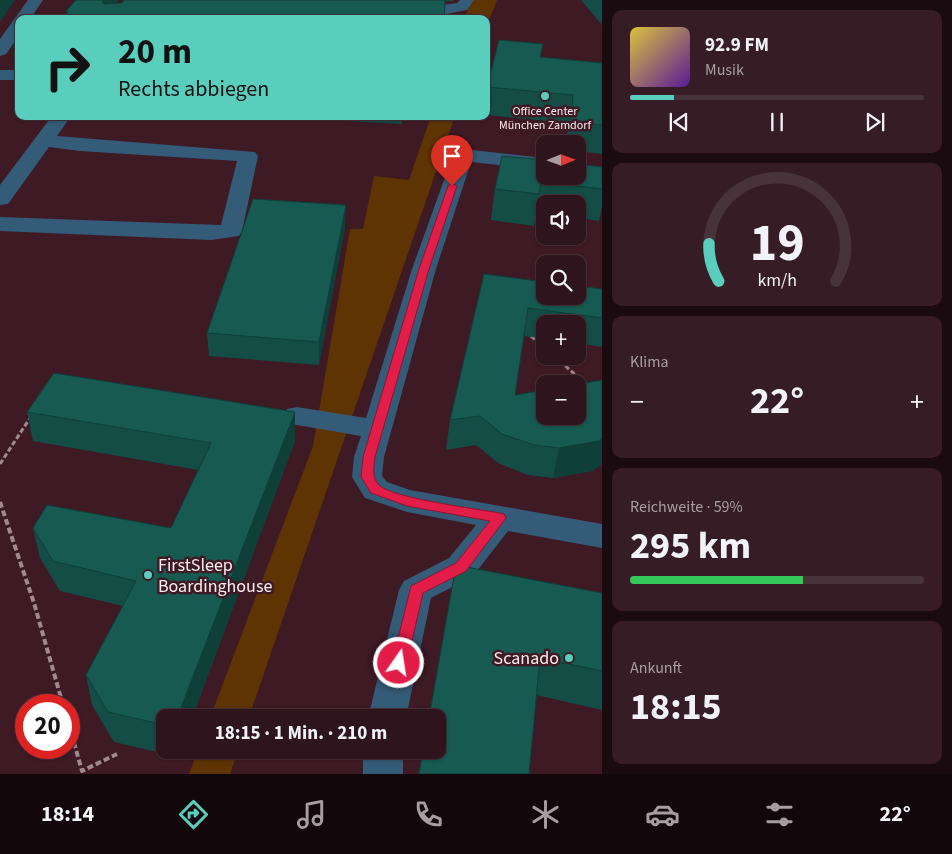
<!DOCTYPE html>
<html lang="de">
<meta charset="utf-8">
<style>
body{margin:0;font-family:"Source Sans 3",sans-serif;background:#361d25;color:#f1f3f6;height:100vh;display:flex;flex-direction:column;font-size:19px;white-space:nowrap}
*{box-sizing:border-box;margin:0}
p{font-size:16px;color:#a79ea3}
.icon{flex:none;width:28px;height:28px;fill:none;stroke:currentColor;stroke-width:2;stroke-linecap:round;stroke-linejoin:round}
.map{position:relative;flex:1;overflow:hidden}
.panel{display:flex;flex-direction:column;gap:10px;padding:10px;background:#190b0f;width:350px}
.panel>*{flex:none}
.guide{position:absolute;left:15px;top:15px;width:475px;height:105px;border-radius:10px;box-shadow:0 1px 4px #0004,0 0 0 1px #49333b;background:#5acebd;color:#111;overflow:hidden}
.needle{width:32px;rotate:89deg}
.buttons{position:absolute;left:536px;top:135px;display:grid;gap:10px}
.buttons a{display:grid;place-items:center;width:50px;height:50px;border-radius:10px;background:#2e141c;box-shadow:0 1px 4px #0004,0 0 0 1px #49333b;font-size:25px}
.speed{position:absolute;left:15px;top:694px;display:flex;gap:10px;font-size:25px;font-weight:700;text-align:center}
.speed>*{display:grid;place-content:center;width:65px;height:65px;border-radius:50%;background:#2e141c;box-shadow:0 1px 4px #0004,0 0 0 1px #49333b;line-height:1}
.speed .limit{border:8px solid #d22;background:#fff;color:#111}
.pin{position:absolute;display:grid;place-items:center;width:42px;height:42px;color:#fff;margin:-51px -21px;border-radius:50% 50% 50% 0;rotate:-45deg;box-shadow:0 0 5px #0007}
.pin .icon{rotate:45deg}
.me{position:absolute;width:55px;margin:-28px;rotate:13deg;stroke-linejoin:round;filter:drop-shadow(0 0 4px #0008)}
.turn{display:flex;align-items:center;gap:18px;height:105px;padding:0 20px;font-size:22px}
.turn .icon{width:65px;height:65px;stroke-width:2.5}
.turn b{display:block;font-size:35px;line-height:42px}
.big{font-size:38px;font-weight:700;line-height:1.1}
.panel .widget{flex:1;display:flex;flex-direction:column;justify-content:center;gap:8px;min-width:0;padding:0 18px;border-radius:10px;background:#361d25}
.panel .dial{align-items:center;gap:0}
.dial svg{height:130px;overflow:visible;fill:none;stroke:#49333b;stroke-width:7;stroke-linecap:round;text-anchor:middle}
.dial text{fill:#f1f3f6;stroke:none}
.song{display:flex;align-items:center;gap:15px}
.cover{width:60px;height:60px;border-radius:8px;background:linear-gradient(135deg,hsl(50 70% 55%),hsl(270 70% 35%))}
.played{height:5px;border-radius:2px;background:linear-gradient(90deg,#5acebd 15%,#49333b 15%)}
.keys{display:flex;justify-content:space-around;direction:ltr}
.heat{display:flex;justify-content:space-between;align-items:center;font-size:28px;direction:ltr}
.charge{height:8px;border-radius:4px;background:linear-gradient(90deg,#34c759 59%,#49333b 0)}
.trip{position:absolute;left:156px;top:709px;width:290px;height:50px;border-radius:10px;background:#2e141c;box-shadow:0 1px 4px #0004,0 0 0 1px #49333b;font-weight:700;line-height:50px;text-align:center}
.menu{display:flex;height:80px;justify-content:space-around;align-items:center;background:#12080b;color:#a79ea3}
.menu .icon{width:35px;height:35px}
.menu .selected{color:#5acebd}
.menu b{font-size:22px;color:#f1f3f6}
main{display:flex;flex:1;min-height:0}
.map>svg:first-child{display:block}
.green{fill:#5e3403}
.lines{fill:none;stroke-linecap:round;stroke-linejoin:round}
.path-far1{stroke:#a28890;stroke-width:3;stroke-dasharray:5 2.5;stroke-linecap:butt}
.path{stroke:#a28890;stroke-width:4;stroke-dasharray:6 3;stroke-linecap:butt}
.minor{fill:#345b78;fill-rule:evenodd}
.wall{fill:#134d46}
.shaded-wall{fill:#0f3f39}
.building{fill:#165a51;stroke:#0f3f39}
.route{fill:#e11d48;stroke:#92132f}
.poi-dot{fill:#5acebd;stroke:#3e1a25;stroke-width:2}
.labels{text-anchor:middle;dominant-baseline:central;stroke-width:5;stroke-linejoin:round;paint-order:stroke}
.far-poi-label{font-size:12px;fill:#fcecf0;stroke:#3e1a25}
.near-poi-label{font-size:18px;fill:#fcecf0;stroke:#3e1a25;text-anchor:start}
</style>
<main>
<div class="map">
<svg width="602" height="774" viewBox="0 0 602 774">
<rect width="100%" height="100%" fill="#3e1a25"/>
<!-- green -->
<path class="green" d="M 471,0 L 497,0 L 486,28 L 486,19 L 464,19 Z
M 431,116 L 455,116 L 249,717 L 210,718 L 313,446 L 350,229 L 363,229 L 374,176 L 409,180 Z
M 198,750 L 238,750 L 230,774 L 189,774 Z"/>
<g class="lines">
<!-- path-far1 -->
<path class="path-far1" d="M 531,336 L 545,348
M 554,356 L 588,386
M 0,464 L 30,418"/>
<!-- path -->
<path class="path" d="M 0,502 L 34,603 L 63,705
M 69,725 L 82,771 L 117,754"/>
<!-- minor -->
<path class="minor" d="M 28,0 L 43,0 L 30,19 L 19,19 L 19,36 L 6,54 L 0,56 L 0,39 Z
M 460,0 L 474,0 L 467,10 L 442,15 L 408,11 L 403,10 L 401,7 L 403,4 L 408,3 L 442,5 L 457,3 Z
M 0,70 L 19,70 L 19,80 L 0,80 Z
M 52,116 L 71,116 L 57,136 L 255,152 L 258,156 L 242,231 L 239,236 L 211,240 L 0,231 L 0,217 L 221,225 L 237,161 L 80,151 L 49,147 L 8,204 L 0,205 L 0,185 Z
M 463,149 L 545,158 L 545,170 L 471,162 L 436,269 L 384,457 L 382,476 L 387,482 L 410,490 L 602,524 L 602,548 L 508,531 L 473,576 L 431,598 L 406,718 L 368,718 L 399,590 L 404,581 L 449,558 L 476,525 L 407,512 L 365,498 L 352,477 L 354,457 L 361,436 L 297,425 L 287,423 L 283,416 L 287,409 L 297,407 L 366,418 L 412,269 L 453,155 L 456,151 Z
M 363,750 L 403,750 L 403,774 L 363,774 Z"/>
</g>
<!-- wall -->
<path class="wall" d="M 118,0 L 115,4 L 122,3 L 124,0 L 453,0 L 453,1 L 445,1 L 444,19 L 64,19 L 64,18 L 67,14 L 66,11 Z
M 581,0 L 602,0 L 602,25 Z
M 541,57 L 602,63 L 602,154 L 578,151 L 578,144 L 566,144 L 568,123 L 486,115 L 486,97 L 487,87 Z
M 252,116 L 402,116 L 402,124 Z
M 602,167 L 602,207 L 599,221 L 578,218 L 578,204 L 545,204 L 545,215 L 536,214 L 534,226 L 491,220 L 495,189 Z
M 345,227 L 319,365 L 209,356 L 207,333 Z
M 484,274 L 602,289 L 602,347 L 578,343 L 578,324 L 545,324 L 545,339 L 524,336 L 515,395 L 602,380 L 602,464 L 592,471 L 553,478 L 528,475 L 498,463 L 476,445 L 446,450 L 450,420 Z
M 27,412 L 295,412 L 295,441 L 192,718 L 165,718 L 165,750 L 180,750 L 178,757 L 114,742 L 92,705 L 86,675 L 123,606 L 60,591 L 40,558 L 33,528 L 171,528 L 198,470 L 33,441 Z
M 602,593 L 602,710 L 536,695 L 419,774 Z"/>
<!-- shaded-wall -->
<path class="shaded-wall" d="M 1,0 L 15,0 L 0,22 L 0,1 Z
M 103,0 L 118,0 L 104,18 L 102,1 Z
M 346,205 L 345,227 L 319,365 L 319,342 Z
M 295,412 L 295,441 L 192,718 L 177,718 Z
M 602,439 L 602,464 L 592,471 L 553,478 L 559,448 Z
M 177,750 L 180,750 L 178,757 Z"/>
<!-- building -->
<path class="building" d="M 76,0 L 103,0 L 102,1 L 104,4 L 122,3 L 124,0 L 445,0 L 444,19 L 91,19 L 64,18 L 69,11 L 66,11 Z
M 499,40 L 543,44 L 540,57 L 602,63 L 602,125 L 571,122 L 573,95 L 487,87 Z
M 502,156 L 545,160 L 545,176 L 578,176 L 578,164 L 602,167 L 602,189 L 541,182 L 539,194 L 495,189 Z
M 253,199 L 346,205 L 319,342 L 207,333 Z
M 484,274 L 545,282 L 545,296 L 578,296 L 578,286 L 602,289 L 602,318 L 528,308 L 515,395 L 545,390 L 545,416 L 578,416 L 578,384 L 602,380 L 602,439 L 599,441 L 559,448 L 534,445 L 502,434 L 480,416 L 450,420 Z
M 54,373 L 295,412 L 177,718 L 165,718 L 165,725 L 108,712 L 86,675 L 136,581 L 53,561 L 33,528 L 47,505 L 171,528 L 211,443 L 27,412 Z
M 456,565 L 602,593 L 602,671 L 540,658 L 529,774 L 419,774 L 423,750 L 438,750 L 438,718 L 429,718 Z"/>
<!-- route -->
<path class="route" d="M 452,183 L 457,186 L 429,269 L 375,457 C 374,467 371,478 380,486 C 394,498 477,509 500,513 L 504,514 L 506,518 L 466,571 L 423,593 L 407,663 L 405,667 L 399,669 L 394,667 L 392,663 L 411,586 L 456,563 L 490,521 L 407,506 L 371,493 L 361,477 L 363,457 L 419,269 L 448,186 Z"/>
<!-- markers -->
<g class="poi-dot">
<circle cx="545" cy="96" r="5"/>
<circle cx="148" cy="575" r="5"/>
<circle cx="569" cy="658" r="5"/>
</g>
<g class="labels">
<!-- far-poi labels -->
<g class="far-poi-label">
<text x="545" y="111">Office Center<tspan x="545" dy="14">München Zamdorf</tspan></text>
</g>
<!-- near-poi labels -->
<g class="near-poi-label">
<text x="158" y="565">FirstSleep<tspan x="158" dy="21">Boardinghouse</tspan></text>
<text x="559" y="658" text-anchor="end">Scanado</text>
</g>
</g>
</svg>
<div class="buttons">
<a><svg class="needle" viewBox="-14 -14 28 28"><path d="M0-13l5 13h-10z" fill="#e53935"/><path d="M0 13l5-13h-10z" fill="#a79ea3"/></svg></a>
<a><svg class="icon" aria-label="sound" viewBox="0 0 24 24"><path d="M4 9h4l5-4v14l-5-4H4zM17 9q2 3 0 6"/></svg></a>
<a><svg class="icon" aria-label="search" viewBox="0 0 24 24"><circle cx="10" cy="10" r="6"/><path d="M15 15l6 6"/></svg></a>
<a>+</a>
<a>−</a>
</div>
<div class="speed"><div class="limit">20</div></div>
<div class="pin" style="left:452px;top:186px;background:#d93025"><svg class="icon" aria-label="arrive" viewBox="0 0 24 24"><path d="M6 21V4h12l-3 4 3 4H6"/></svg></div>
<svg class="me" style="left:399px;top:663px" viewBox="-20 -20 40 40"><circle r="17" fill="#e11d48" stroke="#fff" stroke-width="3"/><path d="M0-11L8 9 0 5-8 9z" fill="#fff"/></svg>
<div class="trip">18:15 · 1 Min. · 210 m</div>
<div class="guide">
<div class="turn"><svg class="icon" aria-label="right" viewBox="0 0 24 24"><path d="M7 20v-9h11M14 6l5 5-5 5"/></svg><div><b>20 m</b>Rechts abbiegen</div></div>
</div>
</div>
<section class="panel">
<div class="widget">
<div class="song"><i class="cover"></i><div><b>92.9 FM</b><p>Musik</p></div></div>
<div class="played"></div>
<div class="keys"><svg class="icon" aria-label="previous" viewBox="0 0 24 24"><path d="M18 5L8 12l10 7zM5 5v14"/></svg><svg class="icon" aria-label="pause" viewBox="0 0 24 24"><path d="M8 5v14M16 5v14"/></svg><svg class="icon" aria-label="next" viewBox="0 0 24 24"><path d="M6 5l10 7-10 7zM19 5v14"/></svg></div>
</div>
<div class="widget dial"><svg viewBox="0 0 100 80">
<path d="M14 69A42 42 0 1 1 86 69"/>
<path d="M14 69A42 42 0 0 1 8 46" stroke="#5acebd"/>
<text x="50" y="56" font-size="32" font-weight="700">19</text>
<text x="50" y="72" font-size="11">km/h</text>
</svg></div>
<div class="widget"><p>Klima</p>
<div class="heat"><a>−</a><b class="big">22°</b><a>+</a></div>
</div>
<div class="widget"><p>Reichweite · 59%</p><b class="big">295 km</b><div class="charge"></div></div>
<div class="widget"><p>Ankunft</p><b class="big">18:15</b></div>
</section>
</main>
<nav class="menu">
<b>18:14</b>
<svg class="icon selected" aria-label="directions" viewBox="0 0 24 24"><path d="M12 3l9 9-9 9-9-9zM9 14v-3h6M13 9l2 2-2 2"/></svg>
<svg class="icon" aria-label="music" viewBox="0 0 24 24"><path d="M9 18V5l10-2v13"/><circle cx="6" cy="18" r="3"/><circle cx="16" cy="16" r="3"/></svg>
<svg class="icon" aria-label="phone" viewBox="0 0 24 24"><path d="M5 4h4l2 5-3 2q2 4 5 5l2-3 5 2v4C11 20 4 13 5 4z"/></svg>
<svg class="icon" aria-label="climate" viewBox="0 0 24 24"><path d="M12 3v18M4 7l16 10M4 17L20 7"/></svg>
<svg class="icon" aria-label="car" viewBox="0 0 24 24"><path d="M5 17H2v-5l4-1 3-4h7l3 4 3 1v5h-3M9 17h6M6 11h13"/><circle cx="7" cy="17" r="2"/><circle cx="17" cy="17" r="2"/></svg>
<svg class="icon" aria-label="filters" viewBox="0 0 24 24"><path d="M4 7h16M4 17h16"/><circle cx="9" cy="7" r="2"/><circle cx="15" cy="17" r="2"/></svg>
<b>22°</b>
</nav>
